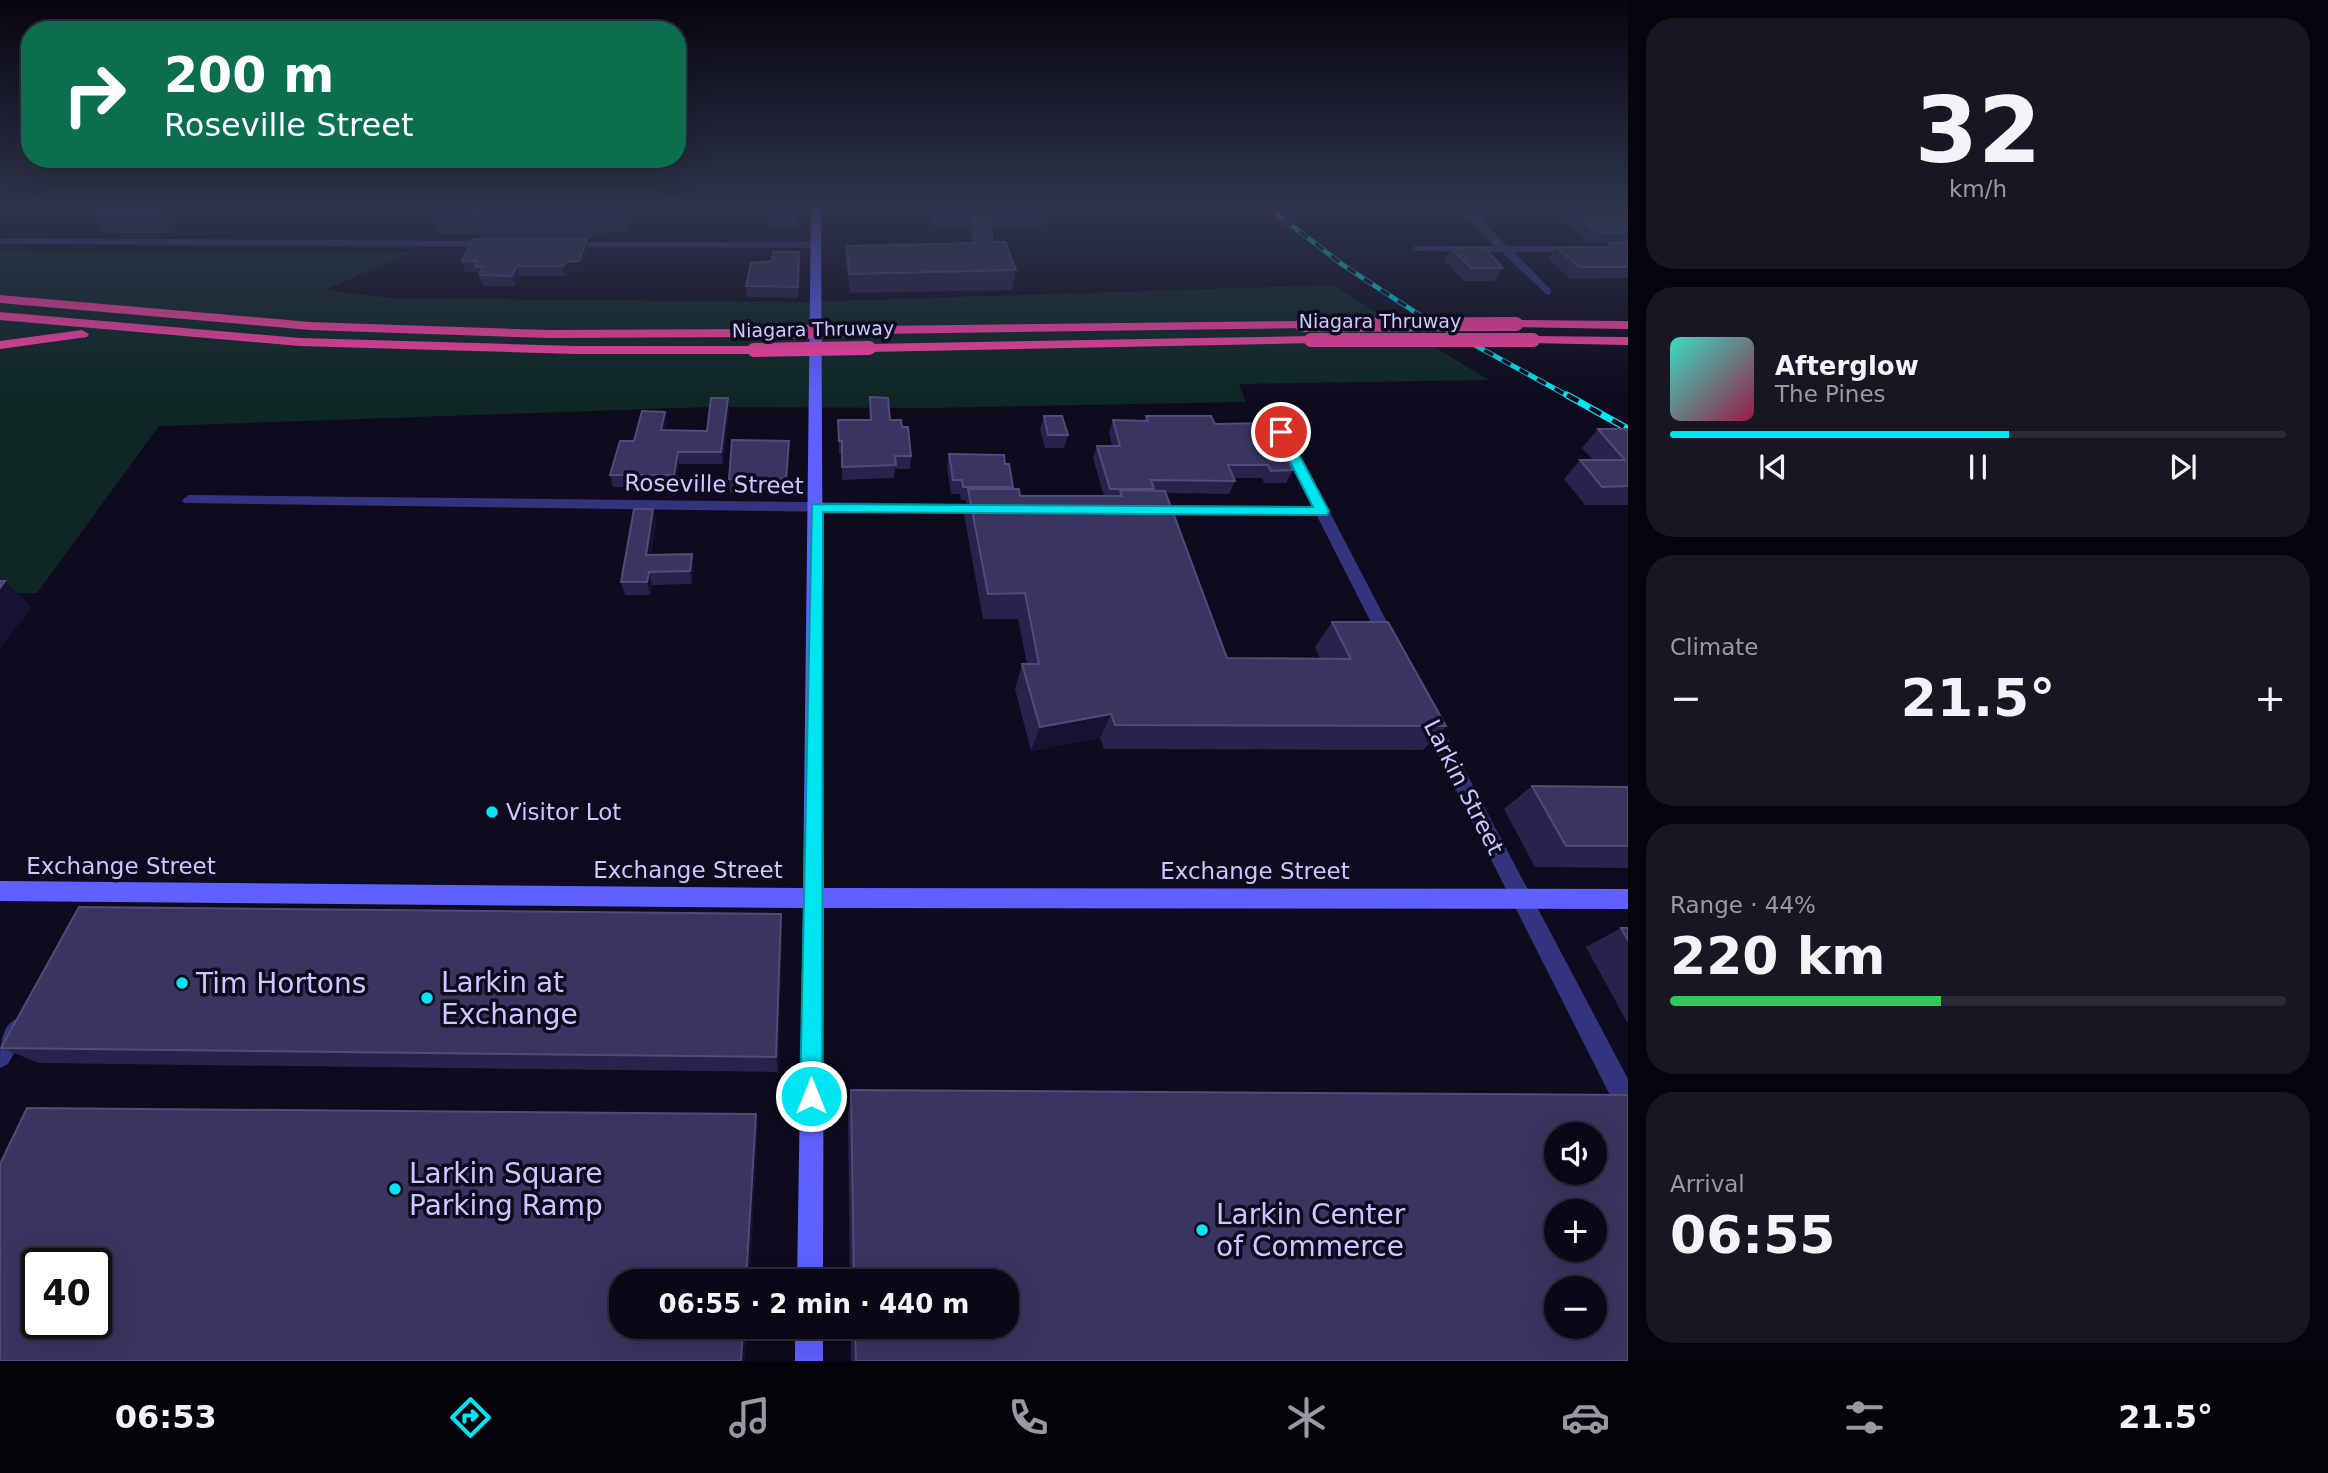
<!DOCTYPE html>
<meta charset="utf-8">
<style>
body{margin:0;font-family:"DejaVu Sans",sans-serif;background:#181623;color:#f1f3f6;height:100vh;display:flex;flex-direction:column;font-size:26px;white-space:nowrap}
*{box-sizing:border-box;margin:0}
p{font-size:23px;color:#999aa1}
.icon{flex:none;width:38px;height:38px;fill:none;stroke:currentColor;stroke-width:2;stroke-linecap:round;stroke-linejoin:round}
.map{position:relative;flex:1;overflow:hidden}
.side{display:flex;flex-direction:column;gap:18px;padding:18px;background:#06040c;width:700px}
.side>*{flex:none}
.guide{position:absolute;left:21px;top:21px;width:665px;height:147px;border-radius:28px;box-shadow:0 7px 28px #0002,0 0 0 2px #2a2935;background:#0b6e4f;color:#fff;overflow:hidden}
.tools{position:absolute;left:1544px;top:1122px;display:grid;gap:14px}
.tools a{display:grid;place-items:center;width:63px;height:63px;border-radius:50%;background:#0a0816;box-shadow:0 7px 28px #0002,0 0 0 2px #2a2935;font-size:35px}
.speed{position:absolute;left:21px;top:1248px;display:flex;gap:14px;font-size:35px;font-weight:700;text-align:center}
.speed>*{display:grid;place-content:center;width:91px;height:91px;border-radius:50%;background:#0a0816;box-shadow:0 7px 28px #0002,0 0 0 2px #2a2935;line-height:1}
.speed .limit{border:4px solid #111;border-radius:10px;background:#fff;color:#111}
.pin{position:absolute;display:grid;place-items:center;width:60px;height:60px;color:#fff;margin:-30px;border:4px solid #fff;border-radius:50%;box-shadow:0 2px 7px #0007}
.me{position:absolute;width:77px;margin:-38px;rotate:0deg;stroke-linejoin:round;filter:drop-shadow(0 0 5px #0008)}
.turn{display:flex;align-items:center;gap:24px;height:147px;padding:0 28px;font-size:32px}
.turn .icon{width:91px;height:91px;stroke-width:2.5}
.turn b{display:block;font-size:49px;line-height:60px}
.big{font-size:52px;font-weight:700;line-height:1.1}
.side .card{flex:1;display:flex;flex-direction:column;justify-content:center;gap:10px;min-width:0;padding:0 24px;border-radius:28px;background:#181623}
.side .dial{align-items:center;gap:0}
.dial b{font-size:91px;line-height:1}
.song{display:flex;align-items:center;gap:21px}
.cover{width:84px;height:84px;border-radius:10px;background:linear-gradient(135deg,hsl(170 70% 55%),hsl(340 70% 35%))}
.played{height:7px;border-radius:4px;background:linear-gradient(90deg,#00e5f2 55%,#2a2935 55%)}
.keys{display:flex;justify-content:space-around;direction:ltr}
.heat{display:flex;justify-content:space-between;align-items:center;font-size:38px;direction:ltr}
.charge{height:10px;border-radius:5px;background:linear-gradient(90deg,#34c759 44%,#2a2935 0)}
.trip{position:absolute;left:609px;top:1269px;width:410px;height:70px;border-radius:28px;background:#0a0816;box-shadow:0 7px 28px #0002,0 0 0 2px #2a2935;font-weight:700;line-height:70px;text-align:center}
.dock{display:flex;height:112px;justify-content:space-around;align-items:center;background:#040309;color:#999aa1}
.dock .icon{width:49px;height:49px}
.dock .current{color:#00e5f2}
.dock b{font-size:32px;color:#f1f3f6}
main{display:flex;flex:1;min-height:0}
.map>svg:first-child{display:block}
.green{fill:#0e2725}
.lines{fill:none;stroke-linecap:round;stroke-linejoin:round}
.street{fill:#34347e;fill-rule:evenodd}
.secondary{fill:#5e61ff;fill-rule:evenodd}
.highway{fill:#ff42a5;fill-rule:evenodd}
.rail-far1-casing{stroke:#00e5f2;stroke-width:5}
.rail-casing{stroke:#00e5f2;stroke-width:7}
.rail-far1{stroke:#0d0b1d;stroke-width:3.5;stroke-dasharray:10;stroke-linecap:butt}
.rail{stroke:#0d0b1d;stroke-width:4.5;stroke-dasharray:13;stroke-linecap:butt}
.highway-bridge{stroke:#ff42a5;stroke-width:14}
.wall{fill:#28224c}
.shaded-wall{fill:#161231}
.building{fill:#3a3460;stroke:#504b79;stroke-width:2;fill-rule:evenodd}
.route{fill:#00e5f2;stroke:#00959d;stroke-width:2}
.poi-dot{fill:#00e5f2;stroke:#0d0b1d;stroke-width:2.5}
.labels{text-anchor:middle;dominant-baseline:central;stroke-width:7;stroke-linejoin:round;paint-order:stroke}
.far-street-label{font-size:19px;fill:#cbc7ff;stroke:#0d0b1d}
.street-label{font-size:23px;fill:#cbc7ff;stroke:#0d0b1d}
.poi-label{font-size:23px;fill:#cbc7ff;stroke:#0d0b1d;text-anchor:start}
.near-poi-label{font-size:28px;fill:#cbc7ff;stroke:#0d0b1d;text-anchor:start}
</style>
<main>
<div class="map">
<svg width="1628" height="1361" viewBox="0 0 1628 1361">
<rect width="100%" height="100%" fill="#0d0b1d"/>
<!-- green -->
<path class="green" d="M 0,251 L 412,252 L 325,290 L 391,298 L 802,302 L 1332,285 L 1489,380 L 1239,384 L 1246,402 L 926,408 L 707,407 L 159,426 L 37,593 L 0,593 Z"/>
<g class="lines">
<!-- street -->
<path class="street" d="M 1458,207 L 1469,207 L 1507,246 L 1628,246 L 1628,252 L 1514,252 L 1551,290 L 1551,294 L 1547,295 L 1502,252 L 1413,251 L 1413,247 L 1417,246 L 1495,246 Z
M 0,238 L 494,241 L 499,244 L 494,247 L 0,244 Z
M 560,242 L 816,242 L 821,245 L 816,248 L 564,247 L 560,246 Z
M 1281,428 L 1288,432 L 1398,643 L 1396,648 L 1384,648 L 1317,516 L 1151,515 L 1144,510 L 1151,505 L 1312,506 L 1274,432 Z
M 189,495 L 986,504 L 993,509 L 986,514 L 184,503 L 182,500 Z
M 1427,708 L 1433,710 L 1628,1079 L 1628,1116 L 1619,1113 L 1418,715 L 1421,710 Z
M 16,1019 L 24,1022 L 27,1030 L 8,1064 L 0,1068 C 0,1049 0,1027 16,1019 Z"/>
<!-- secondary -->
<path class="secondary" d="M 811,207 L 821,207 L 824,888 L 1628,889 L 1628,909 L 824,908 L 823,1281 L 797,1281 L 803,908 L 0,901 L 0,881 L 803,888 Z
M 795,1326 L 823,1326 L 823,1361 L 795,1361 Z"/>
<!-- highway -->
<path class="highway" d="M 0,295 L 310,322 L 549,330 L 755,329 L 762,333 L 755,337 L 549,338 L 310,330 L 0,303 Z
M 0,312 L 300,338 L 576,346 L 754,346 L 761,350 L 754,354 L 576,354 L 300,346 L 0,320 Z
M 1516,320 L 1628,321 L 1628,329 L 1511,327 L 1509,324 Z
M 1302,321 L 1307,322 L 1309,325 L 1307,328 L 872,334 L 865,330 L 872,326 Z
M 82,330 L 89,334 L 87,337 L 0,349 L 0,341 Z
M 1311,336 L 1316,337 L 1318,340 L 1316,343 L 869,352 L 862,348 L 869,344 Z
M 1533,336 L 1628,337 L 1628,345 L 1528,343 L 1526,340 L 1528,337 Z"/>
<defs>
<path id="rail-far1" d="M 1268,207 L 1343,265 L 1418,314 L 1570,397"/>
<path id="rail" d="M 1567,395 L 1628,429"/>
</defs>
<!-- rail-far1 casing -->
<use href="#rail-far1" class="rail-far1-casing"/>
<!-- rail casing -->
<use href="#rail" class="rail-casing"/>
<!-- rail-far1 -->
<use href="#rail-far1" class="rail-far1"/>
<!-- rail -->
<use href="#rail" class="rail"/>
<!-- highway-bridge -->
<path class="highway-bridge" d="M 1302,325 L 1516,324
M 755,333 L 872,330
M 1311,340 L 1533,340
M 754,350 L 869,348"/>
</g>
<!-- wall -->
<path class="wall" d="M 98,207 L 182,207 L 186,216 L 171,233 L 101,233 L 90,214 Z
M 443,207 L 635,207 L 628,232 L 595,233 L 593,238 L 482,238 L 481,234 L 439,234 L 432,213 Z
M 796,207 L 796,227 L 767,227 L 766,216 Z
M 883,207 L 1105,207 L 1102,218 L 1044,218 L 1041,229 L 990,229 L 993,242 L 1016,270 L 1012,290 L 850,293 L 846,265 L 846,246 L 971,243 L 969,229 L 935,229 L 931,217 L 887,217 L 886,207 Z
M 1477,207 L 1522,207 L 1519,212 L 1481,211 Z
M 1568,207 L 1628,207 L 1628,278 L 1570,279 L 1548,259 L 1556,247 L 1606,248 L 1609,243 L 1588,243 L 1560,218 Z
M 1451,248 L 1503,268 L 1495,281 L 1464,281 L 1444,261 Z
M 589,250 L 581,271 L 568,273 L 565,276 L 519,276 L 515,286 L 483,286 L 477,272 L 465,272 L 462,261 Z
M 799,252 L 798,298 L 747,297 L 746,286 L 772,261 Z
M 870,397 L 890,420 L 902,427 L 911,456 L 910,469 L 895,469 L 894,478 L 842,480 L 842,454 L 839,454 L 838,420 L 870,420 Z
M 728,398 L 729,410 L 723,464 L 679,464 L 676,487 L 613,487 L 610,475 L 634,441 L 665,412 L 667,424 L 665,430 L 707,431 Z
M 1044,416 L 1068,435 L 1064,448 L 1045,448 L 1040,429 Z
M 1146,416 L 1215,424 L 1293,470 L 1286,483 L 1264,483 L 1262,478 L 1234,478 L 1235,481 L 1229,494 L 1166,493 L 1227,658 L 1320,659 L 1315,647 L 1332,622 L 1446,726 L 1423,750 L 1104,749 L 1100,738 L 1031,751 L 1015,689 L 1022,664 L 1027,664 L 1018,619 L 983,619 L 964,515 L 966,500 L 961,500 L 960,494 L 951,494 L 947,467 L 949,454 L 1005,464 L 1013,487 L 1013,489 L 1020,496 L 1104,496 L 1093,458 L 1097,446 L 1112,446 L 1109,432 L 1113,420 L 1144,421 Z
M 1598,429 L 1628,431 L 1628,505 L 1585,505 L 1564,479 L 1580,460 L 1593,460 L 1582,448 Z
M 789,441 L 789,454 L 787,492 L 730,493 L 729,479 Z
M 653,509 L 656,522 L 651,555 L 692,554 L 694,568 L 692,584 L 652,585 L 650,595 L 625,595 L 621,582 Z
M 1532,786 L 1628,787 L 1628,868 L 1535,867 L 1504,809 Z
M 781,914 L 782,933 L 778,1072 L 39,1063 L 1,1048 Z
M 1621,928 L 1628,928 L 1628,1024 L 1586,947 Z
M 851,1090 L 1628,1361 L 851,1361 L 851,1326 L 1006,1326 L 1006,1281 L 850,1281 L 848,1117 Z"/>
<!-- shaded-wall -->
<path class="shaded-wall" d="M 167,207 L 182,207 L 186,216 L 171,233 L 160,214 Z
M 626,207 L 635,207 L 628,232 L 624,211 Z
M 591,211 L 595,233 L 593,238 L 589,217 Z
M 587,239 L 589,250 L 581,271 L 568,273 L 565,276 L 563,266 Z
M 517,266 L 519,276 L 515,286 L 512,276 Z
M 728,398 L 729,410 L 723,464 L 721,452 Z
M 665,412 L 667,424 L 663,442 L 661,430 Z
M 789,441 L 789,454 L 787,492 L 786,479 Z
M 678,452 L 679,464 L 676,487 L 674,475 Z
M 653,509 L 656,522 L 649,568 L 646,555 Z
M 692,554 L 694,568 L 692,584 L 690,571 Z
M 649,572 L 652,585 L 650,595 L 647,582 Z
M 5,581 L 32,607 L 0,649 L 0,588 Z
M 1111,714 L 1100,738 L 1031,751 L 1040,727 Z
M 781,914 L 782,933 L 778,1072 L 776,1057 Z
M 756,1114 L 758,1127 L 750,1281 L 746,1281 Z
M 743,1326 L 747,1326 L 745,1361 L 741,1361 Z"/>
<!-- building -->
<path class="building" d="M 98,207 L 167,207 L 160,214 L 90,214 Z
M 443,207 L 626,207 L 624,211 L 591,211 L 589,217 L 475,216 L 477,213 L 432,213 Z
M 767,207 L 796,207 L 796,217 L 766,216 Z
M 936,207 L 1044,207 L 1045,211 L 987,210 L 993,242 L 1005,242 L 1016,270 L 850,274 L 846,246 L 976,243 L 972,210 L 937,210 Z
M 1568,207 L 1628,207 L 1628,232 L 1596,232 Z
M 473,239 L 587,239 L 579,261 L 566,262 L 563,266 L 517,266 L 512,276 L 480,275 L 483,267 L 476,267 L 477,261 L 462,261 Z
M 1609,243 L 1628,243 L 1628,267 L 1579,267 L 1556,247 L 1615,248 Z
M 1451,248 L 1485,248 L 1503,268 L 1471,268 Z
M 773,252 L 799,252 L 798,287 L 746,286 L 751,263 L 772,261 Z
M 870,397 L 888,398 L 890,420 L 901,420 L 902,427 L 908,427 L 911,456 L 895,456 L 896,465 L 842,467 L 842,441 L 839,441 L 838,420 L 871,420 Z
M 711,398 L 728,398 L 721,452 L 678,452 L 674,475 L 610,475 L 620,441 L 634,441 L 642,411 L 665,412 L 661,430 L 707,431 Z
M 1044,416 L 1062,416 L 1068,435 L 1048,435 Z
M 1146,416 L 1211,416 L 1215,424 L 1268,423 L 1293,470 L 1271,471 L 1268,465 L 1228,465 L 1235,481 L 1151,480 L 1154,489 L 1110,489 L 1097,446 L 1120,446 L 1113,420 L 1148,421 Z
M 1598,429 L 1627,429 L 1628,431 L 1628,486 L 1602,487 L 1580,460 L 1625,460 Z
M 732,440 L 789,441 L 786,479 L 729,479 Z
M 949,454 L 1004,455 L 1005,464 L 1009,464 L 1013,487 L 963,487 L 962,480 L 953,480 Z
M 968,489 L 1019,489 L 1020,496 L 1122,496 L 1120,490 L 1165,491 L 1227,658 L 1351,659 L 1332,622 L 1388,622 L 1446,726 L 1115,725 L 1111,714 L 1040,727 L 1022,664 L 1039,664 L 1025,593 L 988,594 Z
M 634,509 L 653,509 L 646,555 L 692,554 L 690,571 L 649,572 L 647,582 L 621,582 Z
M 0,581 L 5,581 L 0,588 Z
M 1532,786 L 1628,787 L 1628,846 L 1566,846 Z
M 79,907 L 781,914 L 776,1057 L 1,1048 Z
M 1621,928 L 1628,928 L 1628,940 Z
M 851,1090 L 1628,1095 L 1628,1361 L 856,1361 L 855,1326 L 1006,1326 L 1006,1281 L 854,1281 ZM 1556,1134 L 1594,1134 L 1594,1172 L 1556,1172 ZM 1556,1211 L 1594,1211 L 1594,1250 L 1556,1250 ZM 1556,1288 L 1594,1288 L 1594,1326 L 1556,1326 Z
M 27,1108 L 756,1114 L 746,1281 L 621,1281 L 621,1326 L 743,1326 L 741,1361 L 0,1361 L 0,1164 ZM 37,1264 L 96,1264 L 96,1323 L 37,1323 Z"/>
<!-- sky -->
<linearGradient id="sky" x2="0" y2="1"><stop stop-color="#070610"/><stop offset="0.52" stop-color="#2f344c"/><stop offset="1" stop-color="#2f344c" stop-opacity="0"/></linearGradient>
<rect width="1628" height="397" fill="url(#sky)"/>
<!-- route -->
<path class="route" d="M 1281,428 L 1287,432 L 1329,511 L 1327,515 L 823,512 L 822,1096 L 819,1104 L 811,1107 L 803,1104 L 800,1096 L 812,504 L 1313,507 L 1275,432 Z"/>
<!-- markers -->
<g class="poi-dot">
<circle cx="492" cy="812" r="7"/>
<circle cx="182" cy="983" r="7"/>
<circle cx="427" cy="998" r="7"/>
<circle cx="395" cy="1189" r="7"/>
<circle cx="1202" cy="1230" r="7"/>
</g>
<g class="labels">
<!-- far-street labels -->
<g class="far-street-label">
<text x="1380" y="321">Niagara Thruway</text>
<text transform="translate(813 329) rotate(-1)">Niagara Thruway</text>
</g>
<!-- street labels -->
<g class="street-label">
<text transform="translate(714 484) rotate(1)">Roseville Street</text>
<text transform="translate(1464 787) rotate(63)">Larkin Street</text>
<text x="121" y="866">Exchange Street</text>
<text x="688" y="870">Exchange Street</text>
<text x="1255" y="871">Exchange Street</text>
</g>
<!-- poi labels -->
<g class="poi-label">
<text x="506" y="812">Visitor Lot</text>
</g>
<!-- near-poi labels -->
<g class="near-poi-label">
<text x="441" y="982">Larkin at<tspan x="441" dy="32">Exchange</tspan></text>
<text x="196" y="983">Tim Hortons</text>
<text x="409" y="1173">Larkin Square<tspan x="409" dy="32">Parking Ramp</tspan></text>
<text x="1216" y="1214">Larkin Center<tspan x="1216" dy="32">of Commerce</tspan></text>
</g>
</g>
</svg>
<div class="tools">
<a><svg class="icon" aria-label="sound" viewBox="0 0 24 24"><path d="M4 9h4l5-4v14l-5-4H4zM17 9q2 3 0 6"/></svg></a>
<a>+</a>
<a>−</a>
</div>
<div class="speed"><div class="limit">40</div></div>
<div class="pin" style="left:1281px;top:432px;background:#d93025"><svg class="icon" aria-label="arrive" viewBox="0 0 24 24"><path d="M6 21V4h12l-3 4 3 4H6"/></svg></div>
<svg class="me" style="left:811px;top:1096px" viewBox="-20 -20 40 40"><circle r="17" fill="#00e5f2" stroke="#fff" stroke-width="3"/><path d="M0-11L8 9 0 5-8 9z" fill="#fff"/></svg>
<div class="trip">06:55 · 2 min · 440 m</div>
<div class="guide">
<div class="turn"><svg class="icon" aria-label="right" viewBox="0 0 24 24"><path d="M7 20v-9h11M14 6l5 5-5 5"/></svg><div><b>200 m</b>Roseville Street</div></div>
</div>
</div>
<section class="side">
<div class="card dial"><b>32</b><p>km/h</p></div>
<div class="card">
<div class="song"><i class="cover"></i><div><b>Afterglow</b><p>The Pines</p></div></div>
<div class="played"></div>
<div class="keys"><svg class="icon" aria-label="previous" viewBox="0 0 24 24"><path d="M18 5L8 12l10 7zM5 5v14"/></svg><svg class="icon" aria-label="pause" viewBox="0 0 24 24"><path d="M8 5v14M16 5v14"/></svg><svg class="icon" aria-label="next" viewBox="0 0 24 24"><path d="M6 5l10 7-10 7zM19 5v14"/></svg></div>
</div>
<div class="card"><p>Climate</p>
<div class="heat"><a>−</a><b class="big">21.5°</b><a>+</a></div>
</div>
<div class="card"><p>Range · 44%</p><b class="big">220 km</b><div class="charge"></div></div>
<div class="card"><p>Arrival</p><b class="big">06:55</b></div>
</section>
</main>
<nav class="dock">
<b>06:53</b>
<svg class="icon current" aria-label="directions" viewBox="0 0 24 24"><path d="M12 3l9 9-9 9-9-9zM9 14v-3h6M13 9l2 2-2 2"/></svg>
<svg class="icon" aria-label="music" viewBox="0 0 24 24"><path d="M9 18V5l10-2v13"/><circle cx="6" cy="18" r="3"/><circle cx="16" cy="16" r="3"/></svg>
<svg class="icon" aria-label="phone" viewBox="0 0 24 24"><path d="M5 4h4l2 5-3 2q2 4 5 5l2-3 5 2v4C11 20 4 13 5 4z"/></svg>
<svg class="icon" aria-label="climate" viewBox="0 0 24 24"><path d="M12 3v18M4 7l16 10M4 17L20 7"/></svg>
<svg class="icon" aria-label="car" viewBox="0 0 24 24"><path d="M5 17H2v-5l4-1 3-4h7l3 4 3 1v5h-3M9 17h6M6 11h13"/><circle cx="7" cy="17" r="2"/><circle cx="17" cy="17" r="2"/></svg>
<svg class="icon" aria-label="filters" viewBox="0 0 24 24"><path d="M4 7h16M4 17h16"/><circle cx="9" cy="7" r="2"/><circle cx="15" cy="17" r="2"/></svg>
<b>21.5°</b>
</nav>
